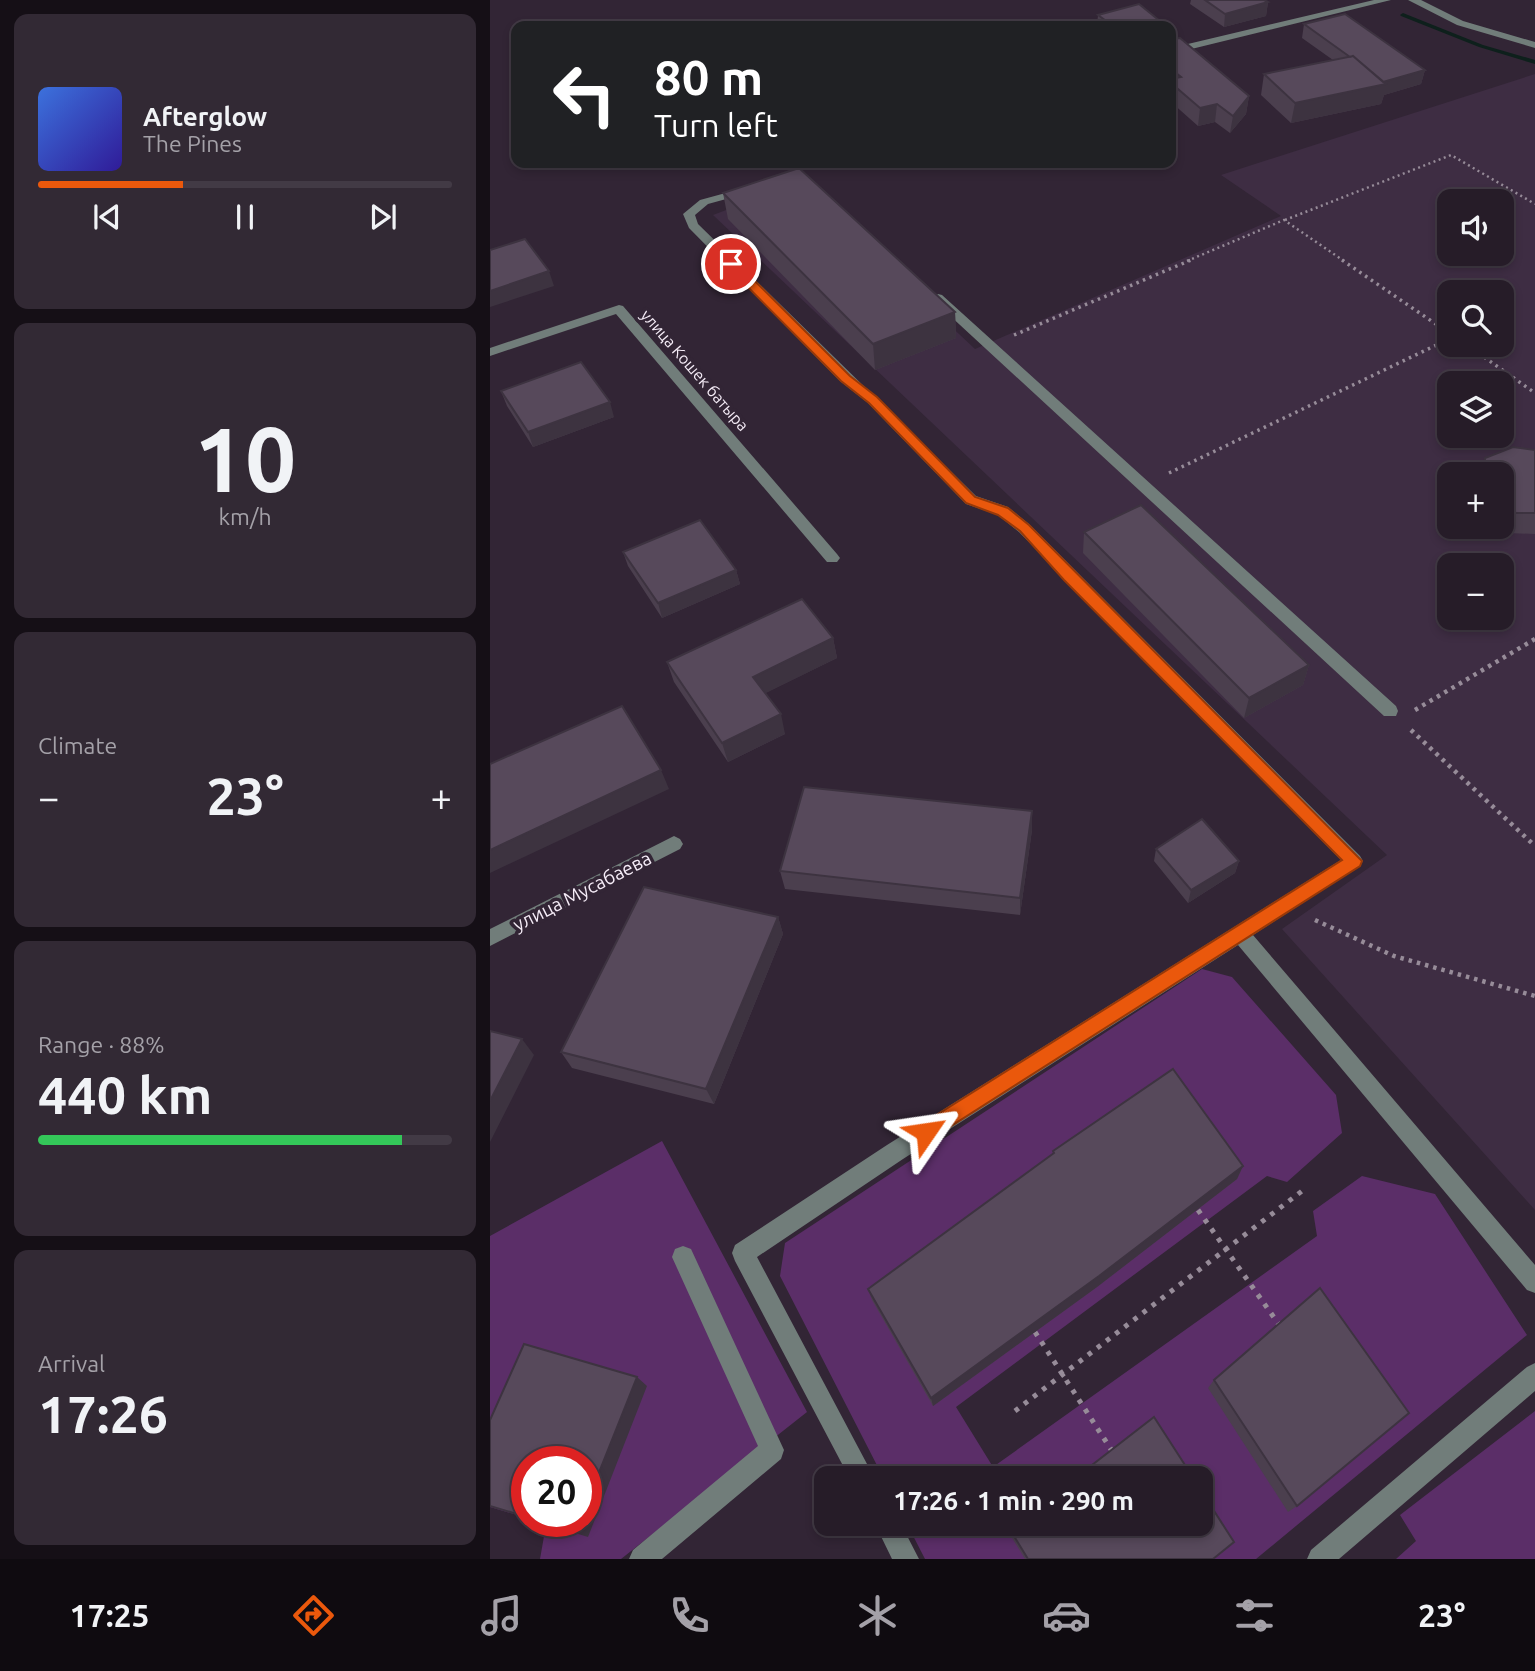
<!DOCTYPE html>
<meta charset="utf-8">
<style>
body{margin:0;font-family:Ubuntu,sans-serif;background:#322934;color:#f1f3f6;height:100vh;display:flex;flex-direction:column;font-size:26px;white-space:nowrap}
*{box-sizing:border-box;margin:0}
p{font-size:23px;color:#a4a1a8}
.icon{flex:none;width:38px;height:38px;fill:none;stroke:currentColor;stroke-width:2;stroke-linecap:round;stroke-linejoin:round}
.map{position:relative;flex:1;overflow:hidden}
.side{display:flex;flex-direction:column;gap:14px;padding:14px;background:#150f16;width:490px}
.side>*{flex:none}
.top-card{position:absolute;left:21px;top:21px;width:665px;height:147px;border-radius:14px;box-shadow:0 4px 10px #0003,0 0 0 2px #423a45;background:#202124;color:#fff;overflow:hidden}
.tools{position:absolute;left:947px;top:189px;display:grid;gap:14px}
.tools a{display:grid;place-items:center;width:77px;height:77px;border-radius:14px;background:#261c28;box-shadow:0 4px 10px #0003,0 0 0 2px #423a45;font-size:35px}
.speed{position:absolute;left:21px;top:1446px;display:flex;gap:14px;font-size:35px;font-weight:700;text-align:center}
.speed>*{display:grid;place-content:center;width:91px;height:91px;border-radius:50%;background:#261c28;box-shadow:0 4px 10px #0003,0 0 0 2px #423a45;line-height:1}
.speed .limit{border:10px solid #d22;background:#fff;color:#111}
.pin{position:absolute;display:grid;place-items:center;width:60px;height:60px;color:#fff;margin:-30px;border:4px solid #fff;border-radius:50%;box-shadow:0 2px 7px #0007}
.me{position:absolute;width:77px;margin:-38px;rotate:58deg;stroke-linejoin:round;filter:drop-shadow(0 0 5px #0008)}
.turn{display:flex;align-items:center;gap:24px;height:147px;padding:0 28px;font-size:32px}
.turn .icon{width:91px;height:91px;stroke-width:2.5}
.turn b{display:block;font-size:49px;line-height:60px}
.big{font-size:52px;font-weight:700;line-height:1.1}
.side .tile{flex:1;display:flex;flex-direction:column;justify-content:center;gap:10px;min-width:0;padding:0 24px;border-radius:14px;background:#322934}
.side .dial{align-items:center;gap:0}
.dial b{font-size:91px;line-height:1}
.song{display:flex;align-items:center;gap:21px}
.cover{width:84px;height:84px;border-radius:10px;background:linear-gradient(135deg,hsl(220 70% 55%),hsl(250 70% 35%))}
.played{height:7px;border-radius:4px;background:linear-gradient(90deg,#ea580c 35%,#423a45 35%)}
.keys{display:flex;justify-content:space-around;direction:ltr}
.heat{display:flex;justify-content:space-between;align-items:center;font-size:38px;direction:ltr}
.charge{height:10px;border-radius:5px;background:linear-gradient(90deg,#34c759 88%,#423a45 0)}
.trip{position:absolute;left:324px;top:1466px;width:399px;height:70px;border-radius:14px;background:#261c28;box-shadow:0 4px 10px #0003,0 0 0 2px #423a45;font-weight:700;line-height:70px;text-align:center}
.dock{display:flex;height:112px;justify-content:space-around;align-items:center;background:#0f0b10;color:#a4a1a8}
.dock .icon{width:49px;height:49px}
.dock .current{color:#ea580c}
.dock b{font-size:32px;color:#f1f3f6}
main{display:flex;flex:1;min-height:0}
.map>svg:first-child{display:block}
.built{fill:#3e2d43;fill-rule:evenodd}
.green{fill:#5b2e68}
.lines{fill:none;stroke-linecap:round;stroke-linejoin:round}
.stream{fill:#0e201c;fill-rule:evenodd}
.path-far3{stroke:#978c99;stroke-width:2.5;stroke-dasharray:2 3.5;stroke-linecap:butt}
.path-far2{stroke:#978c99;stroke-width:3.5;stroke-dasharray:2.5 4.5;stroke-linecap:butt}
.path-far1{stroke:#978c99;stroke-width:4.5;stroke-dasharray:3.5 5;stroke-linecap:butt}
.path{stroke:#978c99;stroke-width:5;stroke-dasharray:4.5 7;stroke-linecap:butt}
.minor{fill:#717d7a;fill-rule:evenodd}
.wall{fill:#4b3f4e}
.shaded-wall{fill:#3d3340}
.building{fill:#57495b;stroke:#3d3340;stroke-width:2}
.route{fill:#ea580c;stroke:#983908;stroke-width:2}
.labels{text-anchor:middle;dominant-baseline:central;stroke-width:7;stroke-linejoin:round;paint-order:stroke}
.far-street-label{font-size:16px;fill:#f6edf8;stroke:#322535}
.street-label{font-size:19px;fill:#f6edf8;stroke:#322535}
</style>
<main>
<section class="side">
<div class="tile">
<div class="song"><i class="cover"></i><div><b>Afterglow</b><p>The Pines</p></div></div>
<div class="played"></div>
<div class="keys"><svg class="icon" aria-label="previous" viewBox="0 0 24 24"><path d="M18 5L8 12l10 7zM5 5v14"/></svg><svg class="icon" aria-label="pause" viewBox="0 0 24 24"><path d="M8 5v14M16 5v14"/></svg><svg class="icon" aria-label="next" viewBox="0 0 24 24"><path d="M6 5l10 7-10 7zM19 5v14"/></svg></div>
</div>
<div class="tile dial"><b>10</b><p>km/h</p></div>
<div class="tile"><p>Climate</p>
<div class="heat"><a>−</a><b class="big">23°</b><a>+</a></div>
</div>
<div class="tile"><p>Range · 88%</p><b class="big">440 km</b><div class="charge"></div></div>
<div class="tile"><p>Arrival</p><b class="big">17:26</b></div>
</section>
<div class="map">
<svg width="1045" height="1559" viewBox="0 0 1045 1559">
<rect width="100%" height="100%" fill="#322535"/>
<!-- built -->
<path class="built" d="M 1045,74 L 1045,1210 L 792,929 L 897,855 L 223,215 L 308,183 L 485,349 L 791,216 L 731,175 ZM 959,201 L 1012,201 L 1012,254 L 959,254 ZM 959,292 L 1012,292 L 1012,345 L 959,345 ZM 959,383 L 1012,383 L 1012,436 L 959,436 ZM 959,474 L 1012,474 L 1012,527 L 959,527 ZM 959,565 L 1012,565 L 1012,618 L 959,618 Z"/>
<!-- green -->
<path class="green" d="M 712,969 L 742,977 L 846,1095 L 852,1133 L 797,1182 L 777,1176 L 466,1407 L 503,1467 L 827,1236 L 823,1211 L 872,1176 L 945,1194 L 1037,1335 L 766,1559 L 435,1559 L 417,1524 L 710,1524 L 710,1479 L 394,1479 L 290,1276 L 295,1243 Z
M 172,1141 L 317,1412 L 131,1559 L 50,1559 L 56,1525 L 44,1521 L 96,1521 L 96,1461 L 37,1461 L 37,1518 L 0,1507 L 0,1236 Z
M 1045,1411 L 1045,1559 L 906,1559 L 926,1541 L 910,1515 Z"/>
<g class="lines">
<!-- stream -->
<path class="stream" d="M 913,13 L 993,45 L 1045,60 L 1045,64 L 989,47 L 911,16 L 910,15 Z"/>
<!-- path-far3 -->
<path class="path-far3" d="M 795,220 L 961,155 L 1045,204
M 697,261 L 794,220 L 854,261"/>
<!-- path-far2 -->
<path class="path-far2" d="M 852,260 L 959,333
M 524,335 L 701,260
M 977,345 L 1045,393
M 679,473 L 959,339"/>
<!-- path-far1 -->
<path class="path-far1" d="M 925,710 L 1045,639
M 921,730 L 1045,846
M 825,920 L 904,956 L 1045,996"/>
<!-- path -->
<path class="path" d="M 708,1210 L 790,1326
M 545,1332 L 624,1454
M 525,1411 L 812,1191"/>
<!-- minor -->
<path class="minor" d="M 884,0 L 901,0 L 681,54 L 681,48 Z
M 918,0 L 931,0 L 973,21 L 1045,42 L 1045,48 L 967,25 Z
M 254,188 L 260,191 L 258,193 L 218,204 L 205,215 L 208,224 L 486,496 L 518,507 L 539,524 L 870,856 L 873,861 L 870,866 L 763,935 L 1045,1265 L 1045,1293 L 1037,1290 L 748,945 L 413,1159 L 267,1257 L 385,1479 L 360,1479 L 245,1261 L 242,1253 L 245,1245 L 397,1145 L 851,860 L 529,532 L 508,515 L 476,504 L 378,403 L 350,381 L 199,228 L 193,214 L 210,200 Z
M 448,294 L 452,295 L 906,706 L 908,711 L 906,716 L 894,716 L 444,301 L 442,298 Z
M 129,305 L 133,306 L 347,554 L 350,558 L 347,562 L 337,562 L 126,314 L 0,356 L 0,348 Z
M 184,836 L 190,839 L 193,844 L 190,849 L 0,946 L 0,929 Z
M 193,1246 L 201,1249 L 294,1450 L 291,1459 L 172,1559 L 139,1559 L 143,1550 L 268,1446 L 182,1257 L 185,1249 Z
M 1045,1363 L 1045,1391 L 849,1559 L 817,1559 L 821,1550 L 1037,1367 Z
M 385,1524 L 411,1524 L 429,1559 L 402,1559 Z"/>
</g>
<!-- wall -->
<path class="wall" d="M 701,0 L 774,0 L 778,2 L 776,16 L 734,27 L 700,4 Z
M 608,15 L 676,26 L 607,26 Z
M 814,24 L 935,70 L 931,84 L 894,95 L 891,104 L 801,123 L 771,95 L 774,74 L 843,60 L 812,38 Z
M 681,35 L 681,39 L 759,96 L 756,114 L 740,133 L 725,122 L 708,126 L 681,102 Z
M 233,193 L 465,312 L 466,338 L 385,370 L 238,219 Z
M 11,391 L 124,417 L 43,447 L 17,406 Z
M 1045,450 L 1045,534 L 1017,533 L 1009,527 L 1012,527 L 1012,474 Z
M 995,458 L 994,474 L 989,474 Z
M 594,532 L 819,665 L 813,685 L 754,718 L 593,553 Z
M 133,552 L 246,570 L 250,584 L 172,618 L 138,566 Z
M 343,638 L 347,658 L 275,693 L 295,734 L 238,762 L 184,682 L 177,662 Z
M 542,811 L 542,830 L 530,915 L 295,889 L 290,871 Z
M 666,849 L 749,861 L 745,873 L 698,903 L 664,861 Z
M 288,917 L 293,934 L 224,1104 L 82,1068 L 71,1052 Z
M 563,1151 L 753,1166 L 747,1179 L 607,1287 L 443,1406 L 382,1300 L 378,1289 L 563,1154 Z
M 724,1380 L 807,1506 L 798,1512 L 718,1388 Z
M 519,1528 L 723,1559 L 535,1559 L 519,1533 Z"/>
<!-- shaded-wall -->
<path class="shaded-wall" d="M 778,2 L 776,16 L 734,27 L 735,14 Z
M 935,70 L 931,84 L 894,95 L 891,104 L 801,123 L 805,103 L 893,82 Z
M 759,96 L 756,114 L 740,133 L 743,116 Z
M 727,104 L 725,122 L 708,126 L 710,108 Z
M 59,271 L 64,286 L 0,307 L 0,291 Z
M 465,312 L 466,338 L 385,370 L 383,344 Z
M 120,402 L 124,417 L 43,447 L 38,432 Z
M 246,570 L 250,584 L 172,618 L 168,603 Z
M 343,638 L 347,658 L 268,697 L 263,677 Z
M 819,665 L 813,685 L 754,718 L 759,698 Z
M 291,714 L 295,734 L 238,762 L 232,743 Z
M 171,770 L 179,789 L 0,873 L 0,850 Z
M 542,811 L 542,830 L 530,915 L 530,898 Z
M 749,861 L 745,873 L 698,903 L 701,890 Z
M 288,917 L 293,934 L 224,1104 L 216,1089 Z
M 32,1039 L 44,1055 L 0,1142 L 0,1101 Z
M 753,1166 L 747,1179 L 607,1287 L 443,1406 L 441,1398 Z
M 147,1377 L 157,1386 L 98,1537 L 85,1533 L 90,1521 L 96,1521 L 96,1505 Z"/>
<!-- building -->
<path class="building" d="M 715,0 L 774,0 L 778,2 L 735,14 Z
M 649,4 L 676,26 L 623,26 L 608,15 Z
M 855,14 L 935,70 L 893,82 L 863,56 L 860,57 L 814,24 Z
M 681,35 L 681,39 L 690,38 L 759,96 L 743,116 L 727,104 L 710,108 L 681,83 L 681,79 L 691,77 L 681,69 Z
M 863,56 L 896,84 L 805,103 L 774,74 Z
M 309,168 L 465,312 L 383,344 L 233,193 Z
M 35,239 L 59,271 L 0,291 L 0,250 Z
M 91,362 L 120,402 L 38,432 L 11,391 Z
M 1023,447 L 1045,450 L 1045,513 L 1026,513 L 1012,501 L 1012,474 L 994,474 L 995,458 Z
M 651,505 L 819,665 L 759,698 L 594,532 Z
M 210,520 L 246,570 L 168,603 L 133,552 Z
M 312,599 L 343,638 L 263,677 L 291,714 L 232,743 L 177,662 Z
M 132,706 L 171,770 L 0,850 L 0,764 Z
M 314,787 L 542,811 L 530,898 L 290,871 Z
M 712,819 L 749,861 L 701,890 L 666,849 Z
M 154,887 L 288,917 L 216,1089 L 71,1052 Z
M 0,1031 L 32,1039 L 0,1101 Z
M 683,1069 L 753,1166 L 609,1276 L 441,1398 L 378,1289 L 564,1153 L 563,1151 Z
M 830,1288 L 919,1413 L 807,1506 L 724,1380 Z
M 34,1344 L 147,1377 L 96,1505 L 96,1461 L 37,1461 L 37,1517 L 0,1506 L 0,1420 Z
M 664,1417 L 704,1479 L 584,1479 Z
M 710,1489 L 744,1542 L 723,1559 L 538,1559 L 519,1528 L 524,1524 L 710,1524 Z
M 47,1521 L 90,1521 L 85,1533 Z"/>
<!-- route -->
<path class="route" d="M 237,261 L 245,261 L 360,376 L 387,397 L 485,497 L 518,508 L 539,525 L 872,861 L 870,866 L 436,1142 L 429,1139 L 427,1132 L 429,1126 L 852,860 L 574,580 L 530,531 L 508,515 L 476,503 L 379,403 L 351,381 L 237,266 Z"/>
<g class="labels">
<!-- far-street labels -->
<g class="far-street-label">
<text transform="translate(205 370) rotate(49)">улица Кошек батыра</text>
</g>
<!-- street labels -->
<g class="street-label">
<text transform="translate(92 891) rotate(-27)">улица Мусабаева</text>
</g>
</g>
</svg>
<div class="tools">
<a><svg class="icon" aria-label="sound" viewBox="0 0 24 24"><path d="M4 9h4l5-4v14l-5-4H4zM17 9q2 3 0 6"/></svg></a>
<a><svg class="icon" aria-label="search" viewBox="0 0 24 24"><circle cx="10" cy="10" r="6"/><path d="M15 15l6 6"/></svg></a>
<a><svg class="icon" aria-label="layers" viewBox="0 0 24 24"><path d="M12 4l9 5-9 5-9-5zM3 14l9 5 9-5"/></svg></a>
<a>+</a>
<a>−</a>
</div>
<div class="speed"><div class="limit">20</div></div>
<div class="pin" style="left:241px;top:264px;background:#d93025"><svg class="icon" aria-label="arrive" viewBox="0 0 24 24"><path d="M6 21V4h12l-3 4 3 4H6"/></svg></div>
<svg class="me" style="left:436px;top:1132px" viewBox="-20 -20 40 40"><path d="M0-17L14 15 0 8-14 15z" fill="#ea580c" stroke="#fff" stroke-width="4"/></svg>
<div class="trip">17:26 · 1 min · 290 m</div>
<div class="top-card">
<div class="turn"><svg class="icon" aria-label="left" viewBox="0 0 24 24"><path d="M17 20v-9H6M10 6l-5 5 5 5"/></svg><div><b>80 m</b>Turn left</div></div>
</div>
</div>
</main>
<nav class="dock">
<b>17:25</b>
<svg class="icon current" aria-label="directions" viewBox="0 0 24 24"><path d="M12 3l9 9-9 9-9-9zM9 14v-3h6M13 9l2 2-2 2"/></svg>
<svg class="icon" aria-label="music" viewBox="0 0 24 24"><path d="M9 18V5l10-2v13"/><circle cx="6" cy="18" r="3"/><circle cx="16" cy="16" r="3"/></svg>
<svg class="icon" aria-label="phone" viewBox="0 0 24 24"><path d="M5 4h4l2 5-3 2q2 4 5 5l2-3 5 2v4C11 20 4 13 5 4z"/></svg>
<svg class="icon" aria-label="climate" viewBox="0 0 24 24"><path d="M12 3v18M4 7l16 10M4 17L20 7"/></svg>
<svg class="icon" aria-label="car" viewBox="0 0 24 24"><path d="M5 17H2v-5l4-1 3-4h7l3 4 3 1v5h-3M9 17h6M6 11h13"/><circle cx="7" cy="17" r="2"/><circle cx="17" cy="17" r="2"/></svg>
<svg class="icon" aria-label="filters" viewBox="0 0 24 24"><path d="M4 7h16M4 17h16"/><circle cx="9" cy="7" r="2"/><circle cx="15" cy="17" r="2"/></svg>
<b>23°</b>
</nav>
